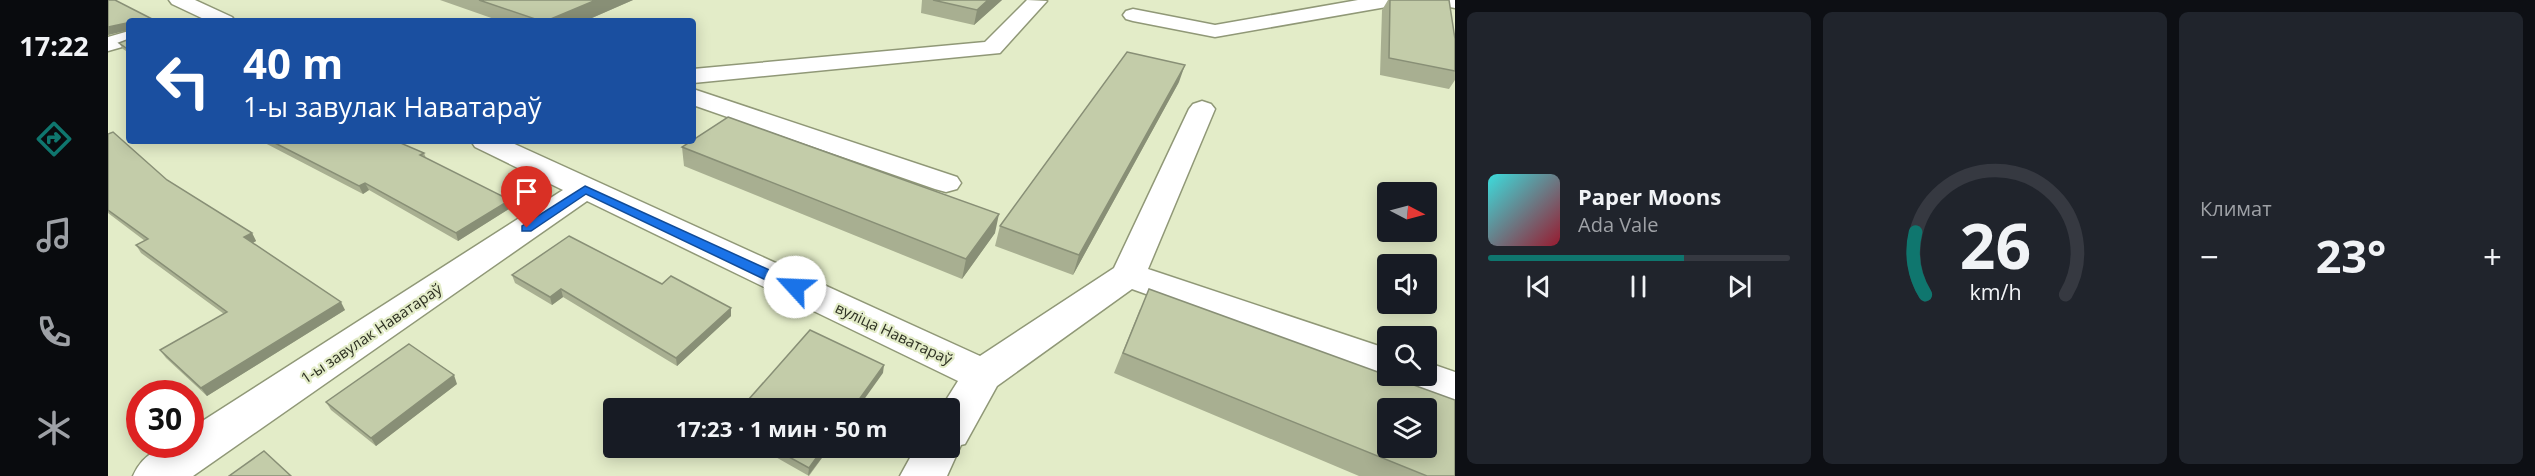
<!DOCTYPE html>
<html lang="ru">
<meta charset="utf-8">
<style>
body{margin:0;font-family:"Open Sans",sans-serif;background:#20242c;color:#f1f3f6;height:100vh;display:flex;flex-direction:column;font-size:22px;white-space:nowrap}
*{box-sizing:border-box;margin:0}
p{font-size:20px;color:#9ea1a6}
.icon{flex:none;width:33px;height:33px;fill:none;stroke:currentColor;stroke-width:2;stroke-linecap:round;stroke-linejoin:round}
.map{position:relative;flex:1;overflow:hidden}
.side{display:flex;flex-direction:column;gap:12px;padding:12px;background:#0d0f14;width:1080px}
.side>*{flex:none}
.guide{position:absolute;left:18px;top:18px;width:570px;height:126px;border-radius:6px;box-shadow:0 3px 15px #0003;background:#1a4fa0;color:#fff;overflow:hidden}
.needle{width:39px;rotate:96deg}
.fabs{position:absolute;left:1269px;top:182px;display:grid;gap:12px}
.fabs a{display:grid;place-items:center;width:60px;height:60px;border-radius:6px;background:#171b24;box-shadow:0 3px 15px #0003;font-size:30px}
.speed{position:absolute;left:18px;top:380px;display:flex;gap:12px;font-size:30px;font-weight:700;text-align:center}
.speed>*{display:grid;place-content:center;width:78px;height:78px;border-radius:50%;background:#171b24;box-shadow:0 3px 15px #0003;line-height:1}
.speed .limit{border:9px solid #d22;background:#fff;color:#111}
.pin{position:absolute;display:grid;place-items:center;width:51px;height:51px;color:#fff;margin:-62px -26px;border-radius:50% 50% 50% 0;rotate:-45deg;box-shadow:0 0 6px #0007}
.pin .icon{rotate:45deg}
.me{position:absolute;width:66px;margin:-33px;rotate:295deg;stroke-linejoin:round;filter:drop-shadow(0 0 4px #0008)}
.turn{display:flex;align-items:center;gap:21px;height:126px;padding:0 18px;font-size:27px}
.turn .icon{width:78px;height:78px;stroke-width:2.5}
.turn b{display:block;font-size:42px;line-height:51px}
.big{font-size:45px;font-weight:700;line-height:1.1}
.side .tile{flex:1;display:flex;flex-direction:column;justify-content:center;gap:9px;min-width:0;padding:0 21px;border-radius:9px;background:#20242c}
.side .dial{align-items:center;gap:0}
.dial svg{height:156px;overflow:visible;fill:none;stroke:#363941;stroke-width:7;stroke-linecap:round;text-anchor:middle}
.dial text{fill:#f1f3f6;stroke:none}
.song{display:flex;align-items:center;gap:18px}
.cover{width:72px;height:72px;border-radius:9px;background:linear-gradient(135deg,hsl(180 70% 55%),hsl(350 70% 35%))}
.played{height:6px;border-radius:3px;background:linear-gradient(90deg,#0f766e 65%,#363941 65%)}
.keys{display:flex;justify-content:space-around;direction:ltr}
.heat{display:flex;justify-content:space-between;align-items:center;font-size:33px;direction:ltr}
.side .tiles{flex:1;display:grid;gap:12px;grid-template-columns:repeat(3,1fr)}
.trip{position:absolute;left:495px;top:398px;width:357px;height:60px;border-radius:6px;background:#171b24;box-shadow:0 3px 15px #0003;font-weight:700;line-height:60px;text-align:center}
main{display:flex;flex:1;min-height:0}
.tab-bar{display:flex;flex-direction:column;width:108px;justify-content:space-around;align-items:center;background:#090b0e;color:#9ea1a6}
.tab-bar .icon{width:42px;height:42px}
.tab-bar .on{color:#0f766e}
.tab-bar b{font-size:27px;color:#f1f3f6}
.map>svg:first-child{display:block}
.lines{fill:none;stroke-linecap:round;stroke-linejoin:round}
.minor-casing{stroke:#909877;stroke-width:3}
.minor{fill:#fff;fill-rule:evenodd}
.wall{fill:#a8af91}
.shaded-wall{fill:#888f76}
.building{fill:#c3cca9;stroke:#888f76;stroke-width:1.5;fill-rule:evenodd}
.route{fill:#1a73e8;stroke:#114b97;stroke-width:1.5}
.labels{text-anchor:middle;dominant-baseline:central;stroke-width:4.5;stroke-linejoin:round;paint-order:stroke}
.street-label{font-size:15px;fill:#2d3022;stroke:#e3ecc8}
</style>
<main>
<nav class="tab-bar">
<b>17:22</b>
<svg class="icon on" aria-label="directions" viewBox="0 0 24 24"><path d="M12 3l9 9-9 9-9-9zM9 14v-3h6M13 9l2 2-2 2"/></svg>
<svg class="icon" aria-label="music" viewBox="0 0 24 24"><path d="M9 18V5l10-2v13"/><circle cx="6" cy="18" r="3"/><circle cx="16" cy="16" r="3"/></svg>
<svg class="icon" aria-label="phone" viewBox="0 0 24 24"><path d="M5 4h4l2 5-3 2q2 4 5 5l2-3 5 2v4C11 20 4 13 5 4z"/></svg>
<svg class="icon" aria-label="climate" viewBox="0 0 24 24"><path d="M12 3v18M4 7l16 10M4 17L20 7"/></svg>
</nav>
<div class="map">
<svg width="1347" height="476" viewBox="0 0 1347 476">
<rect width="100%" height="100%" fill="#e3ecc8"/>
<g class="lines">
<defs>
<path id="minor" d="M 61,0 L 87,0 L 124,17 L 127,21 L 100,21 L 64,4 Z
M 919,0 L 939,1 L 892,53 L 585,83 L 585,69 L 877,42 Z
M 1250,0 L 1294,0 L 1291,4 L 1284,6 L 1107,37 L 1025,21 L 1018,19 L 1015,15 L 1018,11 L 1025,9 L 1107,25 Z
M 1323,0 L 1347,0 L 1347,8 L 1326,4 Z
M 21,31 L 21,45 L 0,51 L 0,37 Z
M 585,89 L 849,177 L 853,183 L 849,189 L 838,192 L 827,189 L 585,105 Z
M 1094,101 L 1103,104 L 1107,109 L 1040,269 L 1280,349 L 1280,375 L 1318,375 L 1318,362 L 1347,372 L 1347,404 L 1295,386 L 1290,377 L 1280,380 L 1266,376 L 1024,289 L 889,386 L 857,444 L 853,445 L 839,476 L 792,476 L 808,447 L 842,447 L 842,408 L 833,408 L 850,381 L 479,201 L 85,476 L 25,476 C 36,451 57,444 82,444 L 82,429 L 455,190 L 367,147 L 363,141 L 400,141 L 872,356 L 1006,268 L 1081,109 L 1085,104 Z"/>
</defs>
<!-- minor casing -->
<use href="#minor" class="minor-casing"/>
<!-- minor -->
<use href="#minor" class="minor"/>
</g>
<!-- wall -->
<path class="wall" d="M 0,0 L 21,21 L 21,53 L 15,49 L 11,43 L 19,40 L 19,30 L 0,35 Z
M 332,0 L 525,0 L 477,21 L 392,21 Z
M 814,0 L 894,0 L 866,25 L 813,13 Z
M 1280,0 L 1341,0 L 1347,39 L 1347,80 L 1341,89 L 1272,75 L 1274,10 Z
M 1071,82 L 965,275 L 887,246 L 892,226 Z
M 0,134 L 59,180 L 144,233 L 148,241 L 145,243 L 237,310 L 99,396 L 58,358 L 52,350 L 116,314 L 33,253 L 28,245 L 37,241 L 0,213 Z
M 153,141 L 288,141 L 316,153 L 318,158 L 404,207 L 350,241 L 261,190 L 255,194 Z
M 574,147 L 887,233 L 854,279 L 576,166 Z
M 404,275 L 554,284 L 623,316 L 569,366 L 455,297 L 444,305 L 407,283 Z
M 1032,309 L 1347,476 L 1251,476 L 1006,373 Z
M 349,384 L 268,446 L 223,410 L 218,402 Z
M 650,447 L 722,447 L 701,476 Z"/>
<!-- shaded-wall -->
<path class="shaded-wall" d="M 488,0 L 525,0 L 477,21 L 438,21 Z
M 880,0 L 894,0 L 866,25 L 869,10 Z
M 19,23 L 21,30 L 0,35 L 0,27 Z
M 1077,65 L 1071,82 L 965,275 L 971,255 Z
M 257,183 L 261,190 L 255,194 L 251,186 Z
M 402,200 L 404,207 L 350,241 L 348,233 Z
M 891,214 L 887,233 L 854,279 L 858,259 Z
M 144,233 L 148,241 L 141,245 L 136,237 Z
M 453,289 L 455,297 L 444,305 L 442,297 Z
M 233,302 L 237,310 L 99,396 L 93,388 Z
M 623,308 L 623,316 L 569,366 L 568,358 Z
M 776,365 L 775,373 L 750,408 L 745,408 Z
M 346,375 L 349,384 L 268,446 L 263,438 Z
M 716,447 L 722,447 L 700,476 L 701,468 Z"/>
<!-- building -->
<path class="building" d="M 0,0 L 7,0 L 48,21 L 21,21 L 21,50 L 11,43 L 19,40 L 19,23 L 0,27 Z
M 371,0 L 488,0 L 438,21 L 433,21 Z
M 825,0 L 880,0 L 869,10 Z
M 1282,0 L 1341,0 L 1347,39 L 1347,71 L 1281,58 Z
M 1019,52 L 1077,65 L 971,255 L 892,226 Z
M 620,117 L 891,214 L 858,259 L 574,147 Z
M 5,132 L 59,180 L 144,233 L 136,237 L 233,302 L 93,388 L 52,350 L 119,312 L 28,245 L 40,239 L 0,210 L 0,134 Z
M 163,141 L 288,141 L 316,153 L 312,155 L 402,200 L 348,233 L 257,183 L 251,186 Z
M 461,236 L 554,284 L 563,276 L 623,308 L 568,358 L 453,289 L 442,297 L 404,275 Z
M 1041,289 L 1347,400 L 1347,476 L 1319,476 L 1015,353 ZM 1280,408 L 1318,408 L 1318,447 L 1280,447 Z
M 702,330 L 776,365 L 745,408 L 633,408 Z
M 301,344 L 346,375 L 263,438 L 218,402 Z
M 663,447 L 716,447 L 701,468 Z
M 156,451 L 183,476 L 121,476 Z"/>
<!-- route -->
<path class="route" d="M 477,186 L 692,284 L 694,287 L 692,291 L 681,291 L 478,194 L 423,231 L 414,231 L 414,226 Z"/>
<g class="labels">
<!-- street labels -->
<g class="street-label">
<text transform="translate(263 333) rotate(-34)">1-ы завулак Наватараў</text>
<text transform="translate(786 333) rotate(25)">вуліца Наватараў</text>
</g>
</g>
</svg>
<div class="fabs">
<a><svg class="needle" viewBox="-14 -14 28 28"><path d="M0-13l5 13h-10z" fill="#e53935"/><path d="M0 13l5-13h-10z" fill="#9ea1a6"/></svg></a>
<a><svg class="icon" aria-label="sound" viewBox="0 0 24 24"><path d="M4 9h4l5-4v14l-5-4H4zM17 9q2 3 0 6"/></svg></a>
<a><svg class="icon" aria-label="search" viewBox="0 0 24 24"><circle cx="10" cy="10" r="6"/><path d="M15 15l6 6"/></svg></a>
<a><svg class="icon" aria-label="layers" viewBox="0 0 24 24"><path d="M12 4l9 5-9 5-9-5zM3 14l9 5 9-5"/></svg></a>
</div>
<div class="speed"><div class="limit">30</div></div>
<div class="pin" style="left:419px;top:228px;background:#d93025"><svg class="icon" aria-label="arrive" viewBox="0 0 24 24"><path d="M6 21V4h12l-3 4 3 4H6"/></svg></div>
<svg class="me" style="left:687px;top:287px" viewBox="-20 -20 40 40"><circle r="19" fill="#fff"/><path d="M0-13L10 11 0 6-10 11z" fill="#1a73e8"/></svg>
<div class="trip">17:23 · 1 мин · 50 m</div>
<div class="guide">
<div class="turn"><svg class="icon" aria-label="left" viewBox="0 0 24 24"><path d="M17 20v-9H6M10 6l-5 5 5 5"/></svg><div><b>40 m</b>1-ы завулак Наватараў</div></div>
</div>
</div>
<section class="side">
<div class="tiles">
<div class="tile">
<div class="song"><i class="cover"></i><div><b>Paper Moons</b><p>Ada Vale</p></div></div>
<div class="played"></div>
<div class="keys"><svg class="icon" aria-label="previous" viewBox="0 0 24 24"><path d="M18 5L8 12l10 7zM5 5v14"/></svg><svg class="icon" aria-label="pause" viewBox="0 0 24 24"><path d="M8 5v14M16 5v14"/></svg><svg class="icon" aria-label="next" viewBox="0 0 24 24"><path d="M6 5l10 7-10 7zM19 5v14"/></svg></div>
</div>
<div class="tile dial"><svg viewBox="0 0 100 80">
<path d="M14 69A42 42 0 1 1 86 69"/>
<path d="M14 69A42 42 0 0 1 9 37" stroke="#0f766e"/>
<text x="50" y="56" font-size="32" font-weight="700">26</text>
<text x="50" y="72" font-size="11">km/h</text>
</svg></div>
<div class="tile"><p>Климат</p>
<div class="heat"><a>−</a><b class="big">23°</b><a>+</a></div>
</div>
</div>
</section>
</main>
